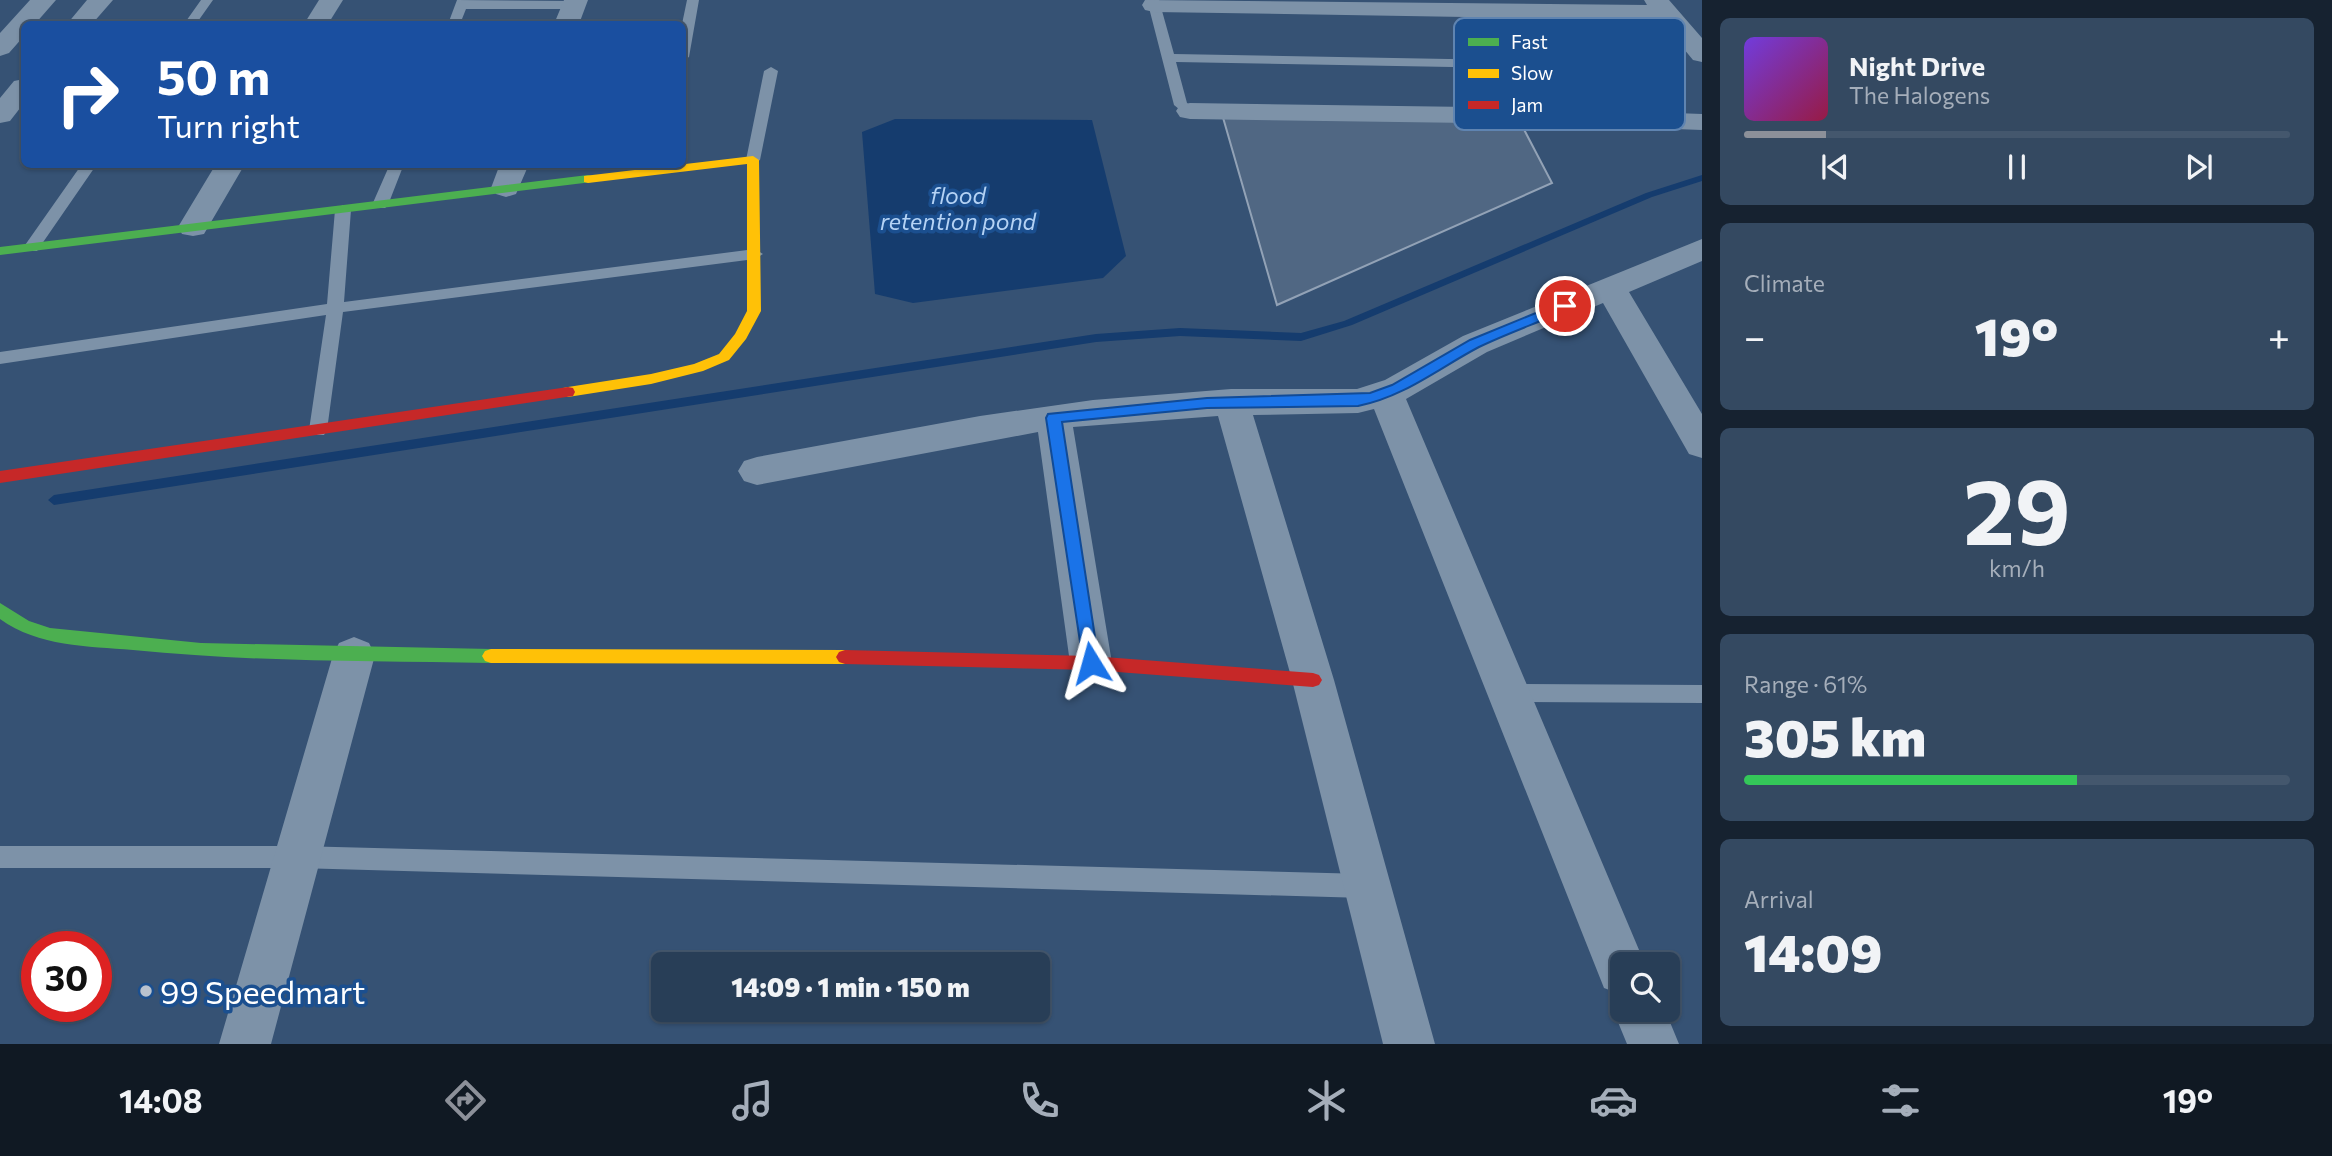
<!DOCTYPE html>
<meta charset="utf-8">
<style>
body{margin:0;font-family:Commissioner,sans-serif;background:#344961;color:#f1f3f6;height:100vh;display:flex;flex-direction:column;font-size:26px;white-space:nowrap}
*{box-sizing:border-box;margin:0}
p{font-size:23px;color:#a5aeba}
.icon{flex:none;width:38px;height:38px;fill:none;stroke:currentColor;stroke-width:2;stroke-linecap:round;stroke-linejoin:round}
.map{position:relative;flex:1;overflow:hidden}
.details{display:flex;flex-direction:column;gap:18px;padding:18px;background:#162230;width:630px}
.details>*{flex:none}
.hud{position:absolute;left:21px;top:21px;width:665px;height:147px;border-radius:10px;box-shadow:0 2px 5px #0004,0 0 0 2px #44576d;background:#1a4fa0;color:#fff;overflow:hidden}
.controls{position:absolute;left:1610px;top:952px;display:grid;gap:14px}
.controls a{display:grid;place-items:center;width:70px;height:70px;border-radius:10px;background:#283e57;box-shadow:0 2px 5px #0004,0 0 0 2px #44576d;font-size:35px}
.speed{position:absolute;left:21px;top:931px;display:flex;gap:14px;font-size:35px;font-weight:700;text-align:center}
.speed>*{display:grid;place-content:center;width:91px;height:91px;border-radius:50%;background:#283e57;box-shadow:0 2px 5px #0004,0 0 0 2px #44576d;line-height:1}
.speed .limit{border:10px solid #d22;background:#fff;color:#111}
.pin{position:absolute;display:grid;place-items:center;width:60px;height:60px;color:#fff;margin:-30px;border:4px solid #fff;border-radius:50%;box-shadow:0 2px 7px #0007}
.me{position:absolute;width:77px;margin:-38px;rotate:352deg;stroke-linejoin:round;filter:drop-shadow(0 0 5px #0008)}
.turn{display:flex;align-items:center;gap:24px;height:147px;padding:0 21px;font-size:32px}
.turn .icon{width:91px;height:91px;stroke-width:2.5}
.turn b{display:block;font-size:49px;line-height:60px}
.big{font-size:52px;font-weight:800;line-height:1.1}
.details .tile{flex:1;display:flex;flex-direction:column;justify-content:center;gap:10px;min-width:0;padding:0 24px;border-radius:10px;background:#344961}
.details .dial{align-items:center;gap:0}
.dial b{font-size:91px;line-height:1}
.song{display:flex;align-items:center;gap:21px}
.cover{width:84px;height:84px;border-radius:10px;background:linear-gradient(135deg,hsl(260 70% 55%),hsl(340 70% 35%))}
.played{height:7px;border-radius:4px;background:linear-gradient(90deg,#8c9099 15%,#44576d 15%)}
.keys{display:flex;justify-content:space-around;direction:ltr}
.heat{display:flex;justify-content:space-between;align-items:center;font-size:38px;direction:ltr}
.charge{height:10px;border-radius:5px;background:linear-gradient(90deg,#34c759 61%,#44576d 0)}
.trip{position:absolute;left:651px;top:952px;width:399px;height:70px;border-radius:10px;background:#283e57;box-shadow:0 2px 5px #0004,0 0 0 2px #44576d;font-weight:800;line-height:70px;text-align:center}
.tab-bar{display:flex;height:112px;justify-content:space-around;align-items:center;background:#101923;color:#a5aeba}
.tab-bar .icon{width:49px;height:49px}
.tab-bar .on{color:#8c9099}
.tab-bar b{font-size:32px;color:#f1f3f6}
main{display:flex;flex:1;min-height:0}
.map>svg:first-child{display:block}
.water{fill:#153c6e}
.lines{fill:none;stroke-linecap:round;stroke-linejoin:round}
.stream{fill:#153c6e;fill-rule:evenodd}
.building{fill:#506783;stroke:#92a2b6;stroke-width:2}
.lane{fill:#7d92a8;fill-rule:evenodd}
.street{fill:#7d92a8;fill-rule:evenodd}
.fast{fill:#4caf50;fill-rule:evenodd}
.slow{fill:#ffc107;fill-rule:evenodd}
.jam{fill:#c62828;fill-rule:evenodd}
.route{fill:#1a73e8;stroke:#114b97;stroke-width:2}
.poi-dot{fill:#b9c2ce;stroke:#1b4f8f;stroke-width:2.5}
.labels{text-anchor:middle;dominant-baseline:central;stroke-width:7;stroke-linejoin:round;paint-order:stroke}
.far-water-label{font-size:23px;font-style:italic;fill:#b5d3f5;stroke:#1b4f8f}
.near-poi-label{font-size:32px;fill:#fff;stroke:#1b4f8f;text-anchor:start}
.key{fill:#1b4f8f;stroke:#5f84b1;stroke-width:2}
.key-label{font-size:19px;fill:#fff}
</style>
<main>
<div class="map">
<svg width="1702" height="1044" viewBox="0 0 1702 1044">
<rect width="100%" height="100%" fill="#365274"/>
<!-- water -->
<path class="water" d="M 895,119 L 1092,120 L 1126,256 L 1103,278 L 913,303 L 875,294 L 862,132 Z"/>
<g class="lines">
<!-- stream -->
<path class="stream" d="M 1702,175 L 1702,181 L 1652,197 L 1352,325 L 1301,341 L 1180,336 L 1096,342 L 54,505 L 48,500 L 54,495 L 1096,334 L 1180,328 L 1301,333 L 1344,321 L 1646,193 Z"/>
</g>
<!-- building -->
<path class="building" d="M 1222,114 L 1518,118 L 1552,183 L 1277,305 Z"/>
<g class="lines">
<!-- lane -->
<path class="lane" d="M 201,0 L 213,0 L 196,24 L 184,24 Z
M 457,0 L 574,1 L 580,5 L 574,9 L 466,9 L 460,24 L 448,24 Z
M 687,0 L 699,0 L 689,57 L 682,61 L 682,24 Z
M 1147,0 L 1159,0 L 1174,54 L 1504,60 L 1476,9 L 1478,6 L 1486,6 L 1548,116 L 1541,120 L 1536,119 L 1508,68 L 1176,62 L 1187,103 L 1197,111 L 1195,114 L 1185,114 L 1174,105 Z
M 771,67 L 778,71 L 760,160 L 753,164 L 746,160 L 764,71 Z
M 82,164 L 97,164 L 37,251 L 25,251 L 23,248 Z
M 390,164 L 404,164 L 388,205 L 385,208 L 375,208 L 372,205 Z
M 343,205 L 351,210 L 344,302 L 755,249 L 763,254 L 755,259 L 343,312 L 327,430 L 324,435 L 312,435 L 309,430 L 326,315 L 0,364 L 0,352 L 327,304 L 335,210 Z
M 1508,684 L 1702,685 L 1702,703 L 1508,702 L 1500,700 L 1497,693 L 1500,686 Z
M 0,846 L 297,846 L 1365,874 L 1374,878 L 1377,886 L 1374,894 L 1365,898 L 297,868 L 0,868 Z"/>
<!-- street -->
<path class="street" d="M 30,0 L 56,0 L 35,24 L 24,24 L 24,36 L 9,53 L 0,56 L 0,33 Z
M 87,0 L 113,0 L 92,24 L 67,24 Z
M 319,0 L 343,0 L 328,24 L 304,24 Z
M 564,0 L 588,0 L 579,24 L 554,24 Z
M 1145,0 L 1647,5 L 1644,0 L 1669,0 L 1702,38 L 1702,62 L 1693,60 L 1660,20 L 1154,12 L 1145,10 L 1142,5 Z
M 24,79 L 24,103 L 10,121 L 0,123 L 0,98 L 14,81 Z
M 1190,103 L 1541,108 L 1702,114 L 1702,130 L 1541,124 L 1190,119 L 1180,117 L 1176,111 L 1180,105 Z
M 216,164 L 245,164 L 204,234 L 193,236 L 182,234 L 178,227 Z
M 500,164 L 529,164 L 516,194 L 506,197 L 496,194 L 491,188 Z
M 1702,239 L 1702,261 L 1629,292 L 1702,414 L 1702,458 L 1689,454 L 1603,303 L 1487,352 L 1406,399 L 1645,964 L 1622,964 L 1622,1010 L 1665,1010 L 1679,1044 L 1627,1044 L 1613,1010 L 1620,994 L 1604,988 L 1374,409 L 1358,413 L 1253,415 L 1334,680 L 1435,1044 L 1383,1044 L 1292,680 L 1218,416 L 1073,427 L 1112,663 L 1106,676 L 1091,681 L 1076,676 L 1070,663 L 1038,432 L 757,485 L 744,481 L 738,471 L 744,461 L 757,457 L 980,416 L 1093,400 L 1231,389 L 1357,389 L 1385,380 L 1463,336 Z
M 354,637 L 369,643 L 375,655 L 271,1044 L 219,1044 L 333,655 L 339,643 Z"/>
<!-- fast -->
<path class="fast" d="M 588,175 L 592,176 L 592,182 L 0,255 L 0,247 Z
M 0,603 L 29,621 L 50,628 L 201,643 L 491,649 L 497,651 L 500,656 L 497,661 L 491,663 C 372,661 252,662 133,650 C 87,646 39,647 0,619 Z"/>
<!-- slow -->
<path class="slow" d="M 753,156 L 759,160 L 761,311 L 746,339 L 729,360 L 703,371 L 651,384 L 568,397 L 563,396 L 561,392 L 563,388 L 568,387 L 651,374 L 694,364 L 719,354 L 735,334 L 747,311 L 747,164 L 588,183 L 584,182 L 584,176 Z
M 491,649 L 845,650 L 851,652 L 854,657 L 851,662 L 845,664 L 491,663 L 485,661 L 482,656 L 485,651 Z"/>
<!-- jam -->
<path class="jam" d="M 568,387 L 573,388 L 575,392 L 573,396 L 0,483 L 0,471 Z
M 845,650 L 1091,656 L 1313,673 L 1319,675 L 1322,680 L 1319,685 L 1313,687 L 1091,670 L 845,664 L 839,662 L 836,657 L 839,652 Z"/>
</g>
<!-- route -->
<path class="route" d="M 1565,301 L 1571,306 L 1569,309 C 1540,322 1508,333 1479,347 C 1439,368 1404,397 1358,406 L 1207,408 L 1062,422 L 1099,663 L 1097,668 L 1091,670 L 1084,668 L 1046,418 L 1048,414 L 1207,398 L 1370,393 L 1392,385 L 1470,340 Z"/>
<!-- markers -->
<circle class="poi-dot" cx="146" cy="991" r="7"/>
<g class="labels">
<!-- far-water labels -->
<g class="far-water-label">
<text x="958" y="195">flood<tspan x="958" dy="26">retention pond</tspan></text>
</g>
<!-- near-poi labels -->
<g class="near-poi-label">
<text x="160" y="991">99 Speedmart</text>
</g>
</g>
<!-- legend -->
<rect x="1454" y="18" width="231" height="112" rx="10" class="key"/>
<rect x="1468" y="38" width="31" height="8" fill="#4caf50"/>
<rect x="1468" y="69" width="31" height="9" fill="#ffc107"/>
<rect x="1468" y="101" width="31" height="8" fill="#c62828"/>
<g class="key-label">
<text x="1511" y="49">Fast</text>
<text x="1511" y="80">Slow</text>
<text x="1511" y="112">Jam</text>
</g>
</svg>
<div class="controls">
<a><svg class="icon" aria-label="search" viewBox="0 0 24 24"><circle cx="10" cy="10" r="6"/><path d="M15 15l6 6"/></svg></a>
</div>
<div class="speed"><div class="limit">30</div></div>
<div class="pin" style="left:1565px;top:306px;background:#d93025"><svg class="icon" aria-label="arrive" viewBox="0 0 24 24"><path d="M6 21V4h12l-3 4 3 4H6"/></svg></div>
<svg class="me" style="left:1091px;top:663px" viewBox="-20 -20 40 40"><path d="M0-17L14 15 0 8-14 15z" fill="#1a73e8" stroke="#fff" stroke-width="4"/></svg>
<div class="trip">14:09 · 1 min · 150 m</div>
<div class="hud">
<div class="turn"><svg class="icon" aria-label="right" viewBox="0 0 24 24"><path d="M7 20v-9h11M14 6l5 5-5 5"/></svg><div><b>50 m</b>Turn right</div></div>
</div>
</div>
<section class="details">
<div class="tile">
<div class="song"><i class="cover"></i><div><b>Night Drive</b><p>The Halogens</p></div></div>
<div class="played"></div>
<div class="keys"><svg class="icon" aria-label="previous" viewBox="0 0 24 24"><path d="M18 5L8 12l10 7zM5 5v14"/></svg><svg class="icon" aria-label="pause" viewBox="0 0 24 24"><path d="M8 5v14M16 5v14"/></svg><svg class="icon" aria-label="next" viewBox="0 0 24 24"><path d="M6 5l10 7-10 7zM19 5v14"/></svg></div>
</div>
<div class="tile"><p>Climate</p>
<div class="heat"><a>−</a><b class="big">19°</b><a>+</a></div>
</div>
<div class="tile dial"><b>29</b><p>km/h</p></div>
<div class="tile"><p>Range · 61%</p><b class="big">305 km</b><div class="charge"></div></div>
<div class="tile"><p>Arrival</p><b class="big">14:09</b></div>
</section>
</main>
<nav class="tab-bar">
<b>14:08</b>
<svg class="icon on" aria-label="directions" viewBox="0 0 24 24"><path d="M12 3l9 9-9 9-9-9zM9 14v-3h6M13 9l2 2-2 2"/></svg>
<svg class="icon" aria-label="music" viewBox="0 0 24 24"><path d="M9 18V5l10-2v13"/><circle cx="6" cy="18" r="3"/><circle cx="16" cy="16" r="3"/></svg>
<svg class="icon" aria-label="phone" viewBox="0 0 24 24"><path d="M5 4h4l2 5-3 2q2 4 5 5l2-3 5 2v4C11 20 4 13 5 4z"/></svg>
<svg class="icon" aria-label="climate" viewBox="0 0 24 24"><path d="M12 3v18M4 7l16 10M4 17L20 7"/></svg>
<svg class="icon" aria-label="car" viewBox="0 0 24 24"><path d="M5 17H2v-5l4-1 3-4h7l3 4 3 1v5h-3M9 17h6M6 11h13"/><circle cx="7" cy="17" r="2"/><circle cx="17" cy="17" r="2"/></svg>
<svg class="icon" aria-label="filters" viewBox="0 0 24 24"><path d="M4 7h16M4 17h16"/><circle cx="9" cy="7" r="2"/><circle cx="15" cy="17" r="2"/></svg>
<b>19°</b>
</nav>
